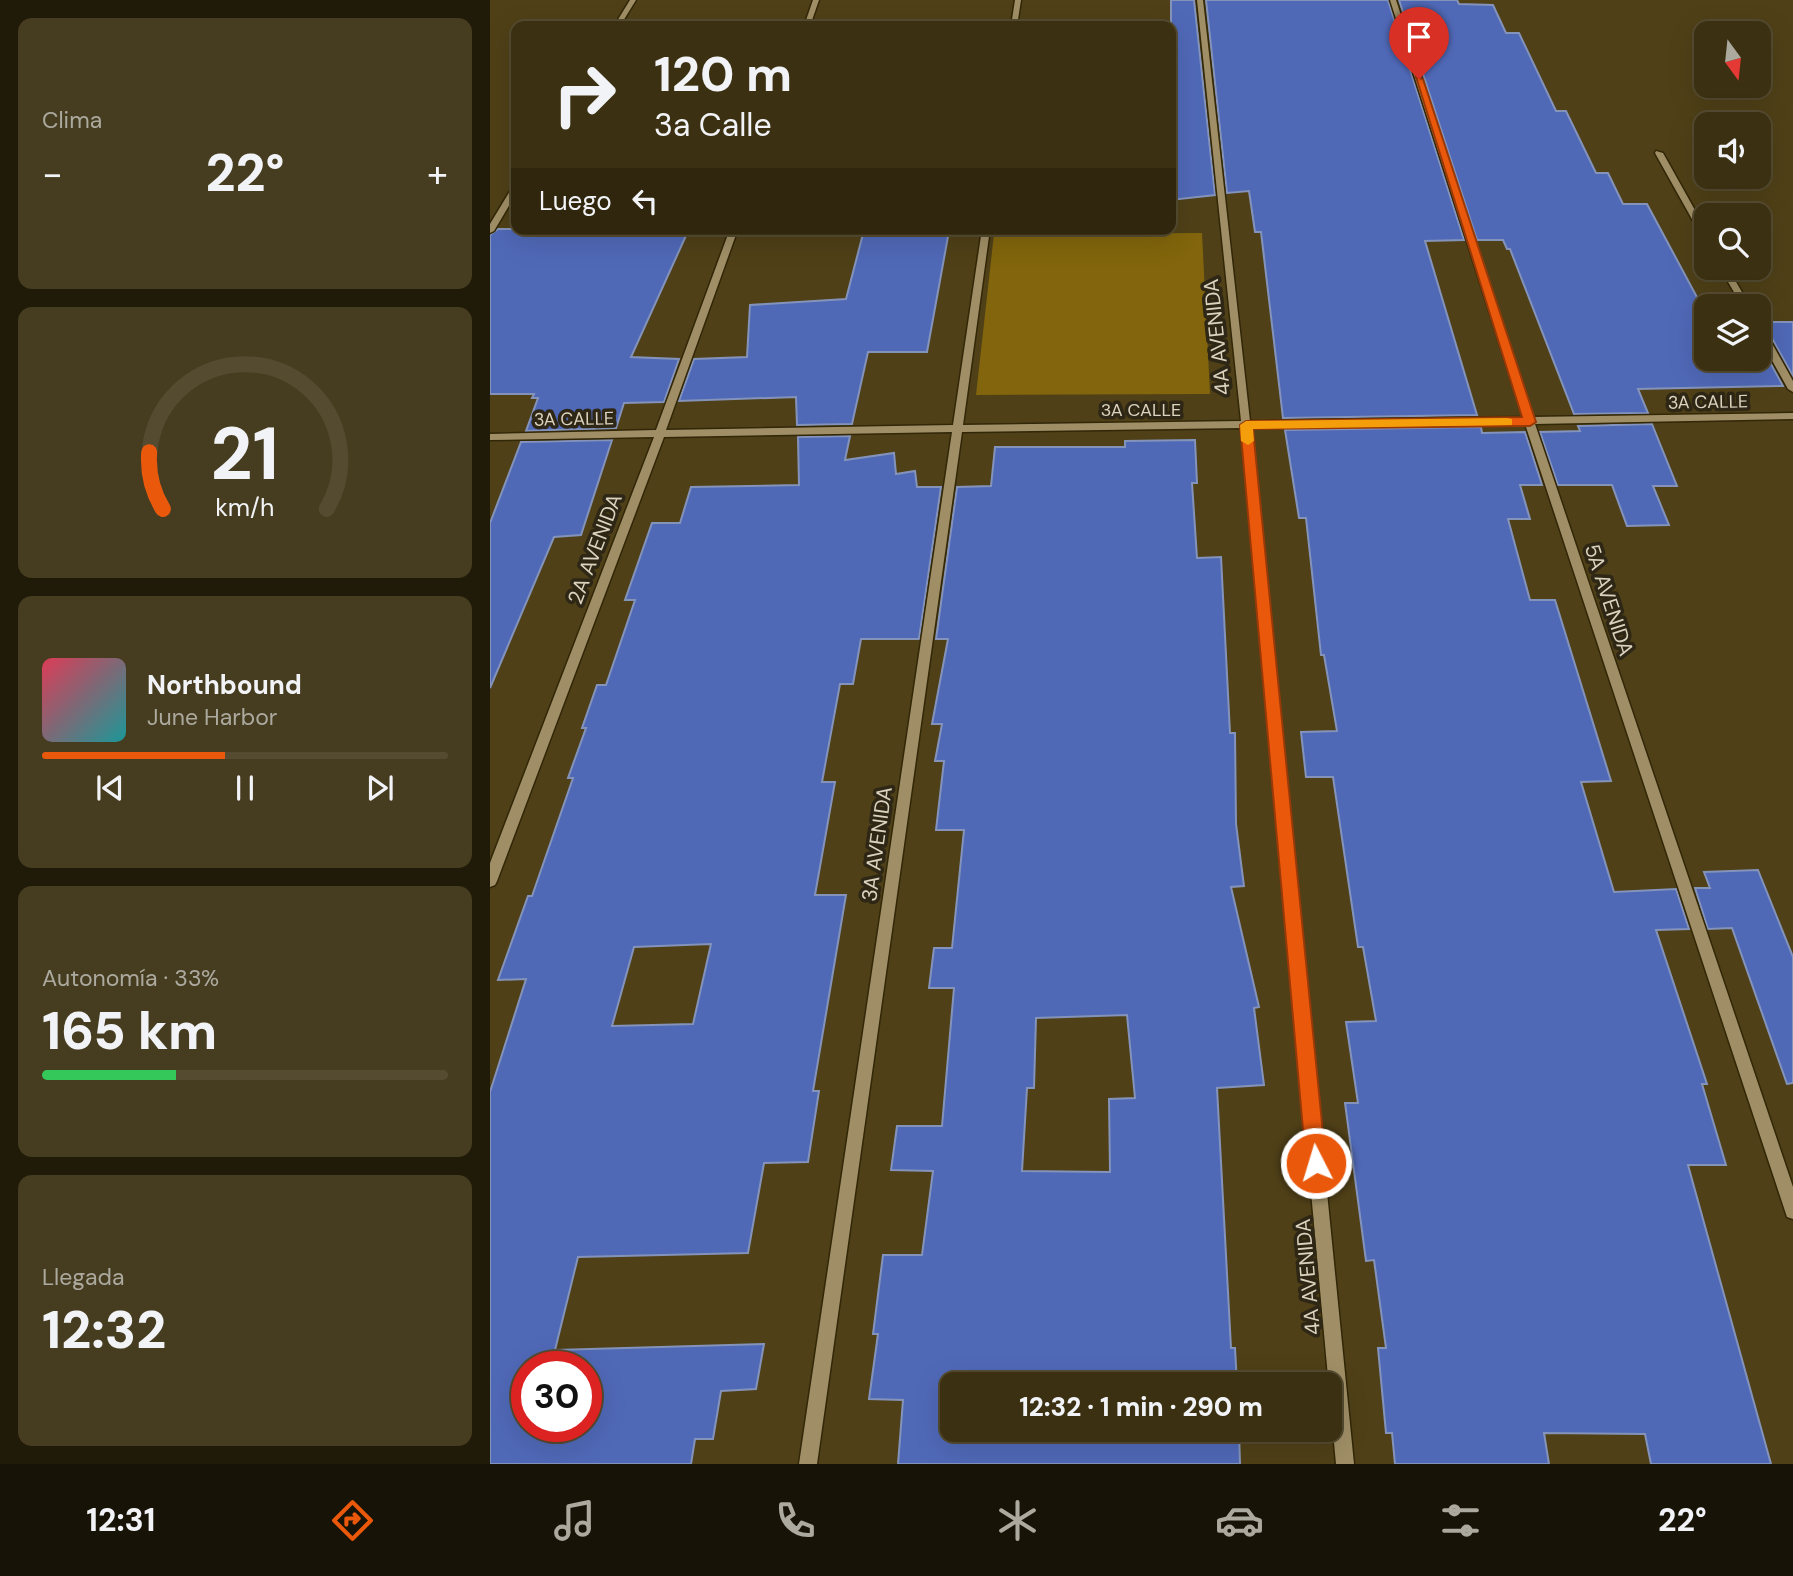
<!DOCTYPE html>
<html lang="es">
<meta charset="utf-8">
<style>
body{margin:0;font-family:"DM Sans",sans-serif;background:#463c1f;color:#f1f3f6;height:100vh;display:flex;flex-direction:column;font-size:26px;white-space:nowrap}
*{box-sizing:border-box;margin:0}
p{font-size:23px;color:#aca99f}
.icon{flex:none;width:38px;height:38px;fill:none;stroke:currentColor;stroke-width:2;stroke-linecap:round;stroke-linejoin:round}
.map{position:relative;flex:1;overflow:hidden}
.details{display:flex;flex-direction:column;gap:18px;padding:18px;background:#201a09;width:490px}
.details>*{flex:none}
.guide{position:absolute;left:21px;top:21px;width:665px;height:214px;border-radius:14px;box-shadow:0 7px 28px #0002,0 0 0 2px #544b31;background:#3b3011;color:#f1f3f6;overflow:hidden}
.needle{width:46px;rotate:165deg}
.tools{position:absolute;left:1204px;top:21px;display:grid;gap:14px}
.tools a{display:grid;place-items:center;width:77px;height:77px;border-radius:14px;background:#3b3011;box-shadow:0 7px 28px #0002,0 0 0 2px #544b31;font-size:35px}
.speed{position:absolute;left:21px;top:1351px;display:flex;gap:14px;font-size:35px;font-weight:700;text-align:center}
.speed>*{display:grid;place-content:center;width:91px;height:91px;border-radius:50%;background:#3b3011;box-shadow:0 7px 28px #0002,0 0 0 2px #544b31;line-height:1}
.speed .limit{border:10px solid #d22;background:#fff;color:#111}
.pin{position:absolute;display:grid;place-items:center;width:60px;height:60px;color:#fff;margin:-72px -30px;border-radius:50% 50% 50% 0;rotate:-45deg;box-shadow:0 0 7px #0007}
.pin .icon{rotate:45deg}
.me{position:absolute;width:77px;margin:-38px;rotate:355deg;stroke-linejoin:round;filter:drop-shadow(0 0 5px #0008)}
.turn{display:flex;align-items:center;gap:24px;height:147px;padding:0 28px;font-size:32px}
.turn .icon{width:91px;height:91px;stroke-width:2.5}
.turn b{display:block;font-size:49px;line-height:60px}
.then{display:flex;align-items:center;height:66px;padding:0 28px;background:#0003;gap:14px;font-size:26px}
.big{font-size:52px;font-weight:800;line-height:1.1}
.details .card{flex:1;display:flex;flex-direction:column;justify-content:center;gap:10px;min-width:0;padding:0 24px;border-radius:14px;background:#463c1f}
.details .dial{align-items:center;gap:0}
.dial svg{height:182px;overflow:visible;fill:none;stroke:#544b31;stroke-width:7;stroke-linecap:round;text-anchor:middle}
.dial text{fill:#f1f3f6;stroke:none}
.song{display:flex;align-items:center;gap:21px}
.cover{width:84px;height:84px;border-radius:10px;background:linear-gradient(135deg,hsl(350 70% 55%),hsl(180 70% 35%))}
.played{height:7px;border-radius:4px;background:linear-gradient(90deg,#ea580c 45%,#544b31 45%)}
.keys{display:flex;justify-content:space-around;direction:ltr}
.heat{display:flex;justify-content:space-between;align-items:center;font-size:38px;direction:ltr}
.charge{height:10px;border-radius:5px;background:linear-gradient(90deg,#34c759 33%,#544b31 0)}
.trip{position:absolute;left:450px;top:1372px;width:402px;height:70px;border-radius:14px;background:#3b3011;box-shadow:0 7px 28px #0002,0 0 0 2px #544b31;font-weight:800;line-height:70px;text-align:center}
.menu{display:flex;height:112px;justify-content:space-around;align-items:center;background:#181307;color:#aca99f}
.menu .icon{width:49px;height:49px}
.menu .on{color:#ea580c}
.menu b{font-size:32px;color:#f1f3f6}
main{display:flex;flex:1;min-height:0}
.map>svg:first-child{display:block}
.green{fill:#82650c}
.building{fill:#5069b7;stroke:#8493ba;stroke-width:2;fill-rule:evenodd}
.lines{fill:none;stroke-linecap:round;stroke-linejoin:round}
.minor-casing{stroke:#322707;stroke-width:3}
.minor{fill:#a08f66;fill-rule:evenodd}
.route{fill:#ea580c;stroke:#983908;stroke-width:2}
.slow{fill:#f59e0b}
.labels{text-anchor:middle;dominant-baseline:central;stroke-width:7;stroke-linejoin:round;paint-order:stroke}
.far-street-label{font-size:18px;fill:#dcd3be;stroke:#2e2716}
.street-label{font-size:21px;fill:#dcd3be;stroke:#2e2716}
</style>
<main>
<section class="details">
<div class="card"><p>Clima</p>
<div class="heat"><a>−</a><b class="big">22°</b><a>+</a></div>
</div>
<div class="card dial"><svg viewBox="0 0 100 80">
<path d="M14 69A42 42 0 1 1 86 69"/>
<path d="M14 69A42 42 0 0 1 8 44" stroke="#ea580c"/>
<text x="50" y="56" font-size="32" font-weight="700">21</text>
<text x="50" y="72" font-size="11">km/h</text>
</svg></div>
<div class="card">
<div class="song"><i class="cover"></i><div><b>Northbound</b><p>June Harbor</p></div></div>
<div class="played"></div>
<div class="keys"><svg class="icon" aria-label="previous" viewBox="0 0 24 24"><path d="M18 5L8 12l10 7zM5 5v14"/></svg><svg class="icon" aria-label="pause" viewBox="0 0 24 24"><path d="M8 5v14M16 5v14"/></svg><svg class="icon" aria-label="next" viewBox="0 0 24 24"><path d="M6 5l10 7-10 7zM19 5v14"/></svg></div>
</div>
<div class="card"><p>Autonomía · 33%</p><b class="big">165 km</b><div class="charge"></div></div>
<div class="card"><p>Llegada</p><b class="big">12:32</b></div>
</section>
<div class="map">
<svg width="1303" height="1464" viewBox="0 0 1303 1464">
<rect width="100%" height="100%" fill="#4f4017"/>
<!-- green -->
<path class="green" d="M 712,233 L 720,394 L 486,395 L 504,234 Z"/>
<!-- building -->
<path class="building" d="M 681,0 L 704,0 L 725,195 L 681,200 Z
M 716,0 L 898,0 L 974,240 L 935,241 L 987,415 L 793,418 L 771,232 L 765,232 L 759,191 L 737,193 Z
M 909,0 L 967,0 L 969,4 L 1003,5 L 1016,33 L 1029,33 L 1066,111 L 1076,111 L 1106,173 L 1118,173 L 1133,204 L 1157,204 L 1216,314 L 1216,359 L 1269,359 L 1269,342 L 1293,386 L 1148,389 L 1158,413 L 1084,414 L 1020,249 L 1017,249 L 1013,240 L 987,240 Z
M 8,229 L 199,229 L 141,357 L 189,359 L 174,402 L 134,403 L 126,428 L 36,431 L 48,398 L 42,398 L 44,394 L 0,394 L 0,235 Z
M 374,230 L 459,231 L 437,352 L 378,352 L 362,424 L 307,425 L 306,397 L 189,401 L 204,359 L 257,357 L 260,305 L 356,299 Z
M 1269,322 L 1303,322 L 1303,376 L 1276,328 Z
M 1162,424 L 1187,486 L 1163,486 L 1179,525 L 1137,526 L 1122,485 L 1068,485 L 1050,432 L 1090,431 L 1088,426 Z
M 991,427 L 992,433 L 1035,432 L 1052,485 L 1030,485 L 1040,519 L 1018,519 L 1040,600 L 1065,600 L 1121,781 L 1091,782 L 1124,892 L 1186,889 L 1199,929 L 1166,930 L 1217,1084 L 1212,1084 L 1236,1165 L 1198,1165 L 1281,1464 L 1161,1464 L 1155,1434 L 1054,1433 L 1059,1464 L 905,1464 L 902,1433 L 896,1433 L 888,1348 L 896,1348 L 884,1260 L 876,1261 L 855,1103 L 868,1103 L 856,1022 L 886,1021 L 873,947 L 868,947 L 843,777 L 816,777 L 811,732 L 847,731 L 834,655 L 831,655 L 816,518 L 809,518 L 795,430 Z
M 360,436 L 355,460 L 404,453 L 406,474 L 425,471 L 427,487 L 451,487 L 429,639 L 371,639 L 363,684 L 350,684 L 332,782 L 345,782 L 325,895 L 356,895 L 323,1091 L 329,1091 L 318,1162 L 274,1163 L 258,1253 L 88,1257 L 65,1350 L 274,1344 L 266,1389 L 231,1391 L 223,1439 L 205,1439 L 201,1464 L 0,1464 L 0,1092 L 36,979 L 8,980 L 38,896 L 42,896 L 83,778 L 78,778 L 96,728 L 92,728 L 107,685 L 116,685 L 145,600 L 135,600 L 162,523 L 190,523 L 201,487 L 309,485 L 308,437 ZM 221,944 L 203,1024 L 122,1026 L 144,947 ZM 37,1367 L 96,1367 L 96,1426 L 37,1426 Z
M 122,440 L 91,535 L 64,537 L 0,688 L 0,523 L 31,442 Z
M 705,440 L 707,483 L 702,483 L 707,558 L 731,557 L 740,733 L 745,733 L 746,824 L 754,886 L 741,887 L 769,1007 L 764,1008 L 774,1085 L 727,1088 L 741,1348 L 745,1348 L 747,1384 L 462,1384 L 462,1430 L 749,1430 L 750,1464 L 408,1464 L 413,1400 L 379,1399 L 388,1334 L 383,1334 L 393,1255 L 432,1255 L 443,1171 L 401,1170 L 407,1126 L 452,1126 L 464,988 L 439,988 L 444,948 L 462,948 L 474,830 L 446,830 L 454,761 L 445,761 L 452,724 L 442,724 L 458,639 L 446,639 L 467,487 L 501,486 L 505,447 L 635,447 L 635,441 ZM 637,1015 L 645,1098 L 619,1099 L 620,1172 L 532,1171 L 537,1088 L 544,1088 L 546,1018 Z
M 1268,870 L 1303,957 L 1303,1083 L 1297,1084 L 1242,928 L 1218,929 L 1205,888 L 1220,888 L 1214,872 Z"/>
<g class="lines">
<defs>
<path id="minor" d="M 140,0 L 146,0 L 130,26 L 124,26 Z
M 323,0 L 329,0 L 320,26 L 314,26 Z
M 525,0 L 531,0 L 527,26 L 521,26 Z
M 707,0 L 713,0 L 760,421 L 1033,417 L 900,0 L 906,0 L 1042,417 L 1303,413 L 1303,419 L 1045,424 L 1303,1187 L 1303,1219 L 1297,1217 L 1295,1211 L 1035,424 L 761,428 L 864,1464 L 846,1464 L 751,428 L 472,432 L 327,1464 L 309,1464 L 462,432 L 174,437 L 7,881 L 5,885 L 0,887 L 0,863 L 164,437 L 0,440 L 0,434 L 166,430 L 240,229 L 248,229 L 176,430 L 463,425 L 492,229 L 500,229 L 473,425 L 751,421 Z
M 1166,151 L 1173,153 L 1216,230 L 1216,239 L 1212,237 L 1165,153 Z
M 23,186 L 26,186 L 26,194 L 4,231 L 0,233 L 0,224 Z
M 1230,268 L 1238,268 L 1260,306 L 1252,306 Z
M 1269,326 L 1274,329 L 1303,381 L 1303,392 L 1298,389 L 1269,337 Z"/>
</defs>
<!-- minor casing -->
<use href="#minor" class="minor-casing"/>
<!-- minor -->
<use href="#minor" class="minor"/>
</g>
<!-- route -->
<path class="route" d="M 926,77 L 933,79 L 1046,422 L 1040,426 L 763,429 L 836,1163 L 833,1171 L 826,1174 L 819,1171 L 816,1163 L 750,425 L 756,421 L 1032,417 Z"/>
<!-- slow -->
<path class="slow" d="M 1017,418 L 1022,419 L 1022,425 L 763,429 L 764,441 L 758,445 L 751,441 L 750,425 L 756,421 Z"/>
<g class="labels">
<!-- far-street labels -->
<g class="far-street-label">
<text transform="translate(1218 402) rotate(-1)">3A CALLE</text>
<text x="651" y="410">3A CALLE</text>
<text transform="translate(84 419) rotate(-1)">3A CALLE</text>
</g>
<!-- street labels -->
<g class="street-label">
<text transform="translate(727 337) rotate(-96)">4A AVENIDA</text>
<text transform="translate(105 549) rotate(-69)">2A AVENIDA</text>
<text transform="translate(1119 600) rotate(72)">5A AVENIDA</text>
<text transform="translate(387 844) rotate(-82)">3A AVENIDA</text>
<text transform="translate(818 1277) rotate(-95)">4A AVENIDA</text>
</g>
</g>
</svg>
<div class="tools">
<a><svg class="needle" viewBox="-14 -14 28 28"><path d="M0-13l5 13h-10z" fill="#e53935"/><path d="M0 13l5-13h-10z" fill="#aca99f"/></svg></a>
<a><svg class="icon" aria-label="sound" viewBox="0 0 24 24"><path d="M4 9h4l5-4v14l-5-4H4zM17 9q2 3 0 6"/></svg></a>
<a><svg class="icon" aria-label="search" viewBox="0 0 24 24"><circle cx="10" cy="10" r="6"/><path d="M15 15l6 6"/></svg></a>
<a><svg class="icon" aria-label="layers" viewBox="0 0 24 24"><path d="M12 4l9 5-9 5-9-5zM3 14l9 5 9-5"/></svg></a>
</div>
<div class="speed"><div class="limit">30</div></div>
<div class="pin" style="left:929px;top:79px;background:#d93025"><svg class="icon" aria-label="arrive" viewBox="0 0 24 24"><path d="M6 21V4h12l-3 4 3 4H6"/></svg></div>
<svg class="me" style="left:826px;top:1163px" viewBox="-20 -20 40 40"><circle r="17" fill="#ea580c" stroke="#fff" stroke-width="3"/><path d="M0-11L8 9 0 5-8 9z" fill="#fff"/></svg>
<div class="trip">12:32 · 1 min · 290 m</div>
<div class="guide">
<div class="turn"><svg class="icon" aria-label="right" viewBox="0 0 24 24"><path d="M7 20v-9h11M14 6l5 5-5 5"/></svg><div><b>120 m</b>3a Calle</div></div>
<div class="then">Luego<svg class="icon" aria-label="left" viewBox="0 0 24 24"><path d="M17 20v-9H6M10 6l-5 5 5 5"/></svg></div>
</div>
</div>
</main>
<nav class="menu">
<b>12:31</b>
<svg class="icon on" aria-label="directions" viewBox="0 0 24 24"><path d="M12 3l9 9-9 9-9-9zM9 14v-3h6M13 9l2 2-2 2"/></svg>
<svg class="icon" aria-label="music" viewBox="0 0 24 24"><path d="M9 18V5l10-2v13"/><circle cx="6" cy="18" r="3"/><circle cx="16" cy="16" r="3"/></svg>
<svg class="icon" aria-label="phone" viewBox="0 0 24 24"><path d="M5 4h4l2 5-3 2q2 4 5 5l2-3 5 2v4C11 20 4 13 5 4z"/></svg>
<svg class="icon" aria-label="climate" viewBox="0 0 24 24"><path d="M12 3v18M4 7l16 10M4 17L20 7"/></svg>
<svg class="icon" aria-label="car" viewBox="0 0 24 24"><path d="M5 17H2v-5l4-1 3-4h7l3 4 3 1v5h-3M9 17h6M6 11h13"/><circle cx="7" cy="17" r="2"/><circle cx="17" cy="17" r="2"/></svg>
<svg class="icon" aria-label="filters" viewBox="0 0 24 24"><path d="M4 7h16M4 17h16"/><circle cx="9" cy="7" r="2"/><circle cx="15" cy="17" r="2"/></svg>
<b>22°</b>
</nav>
